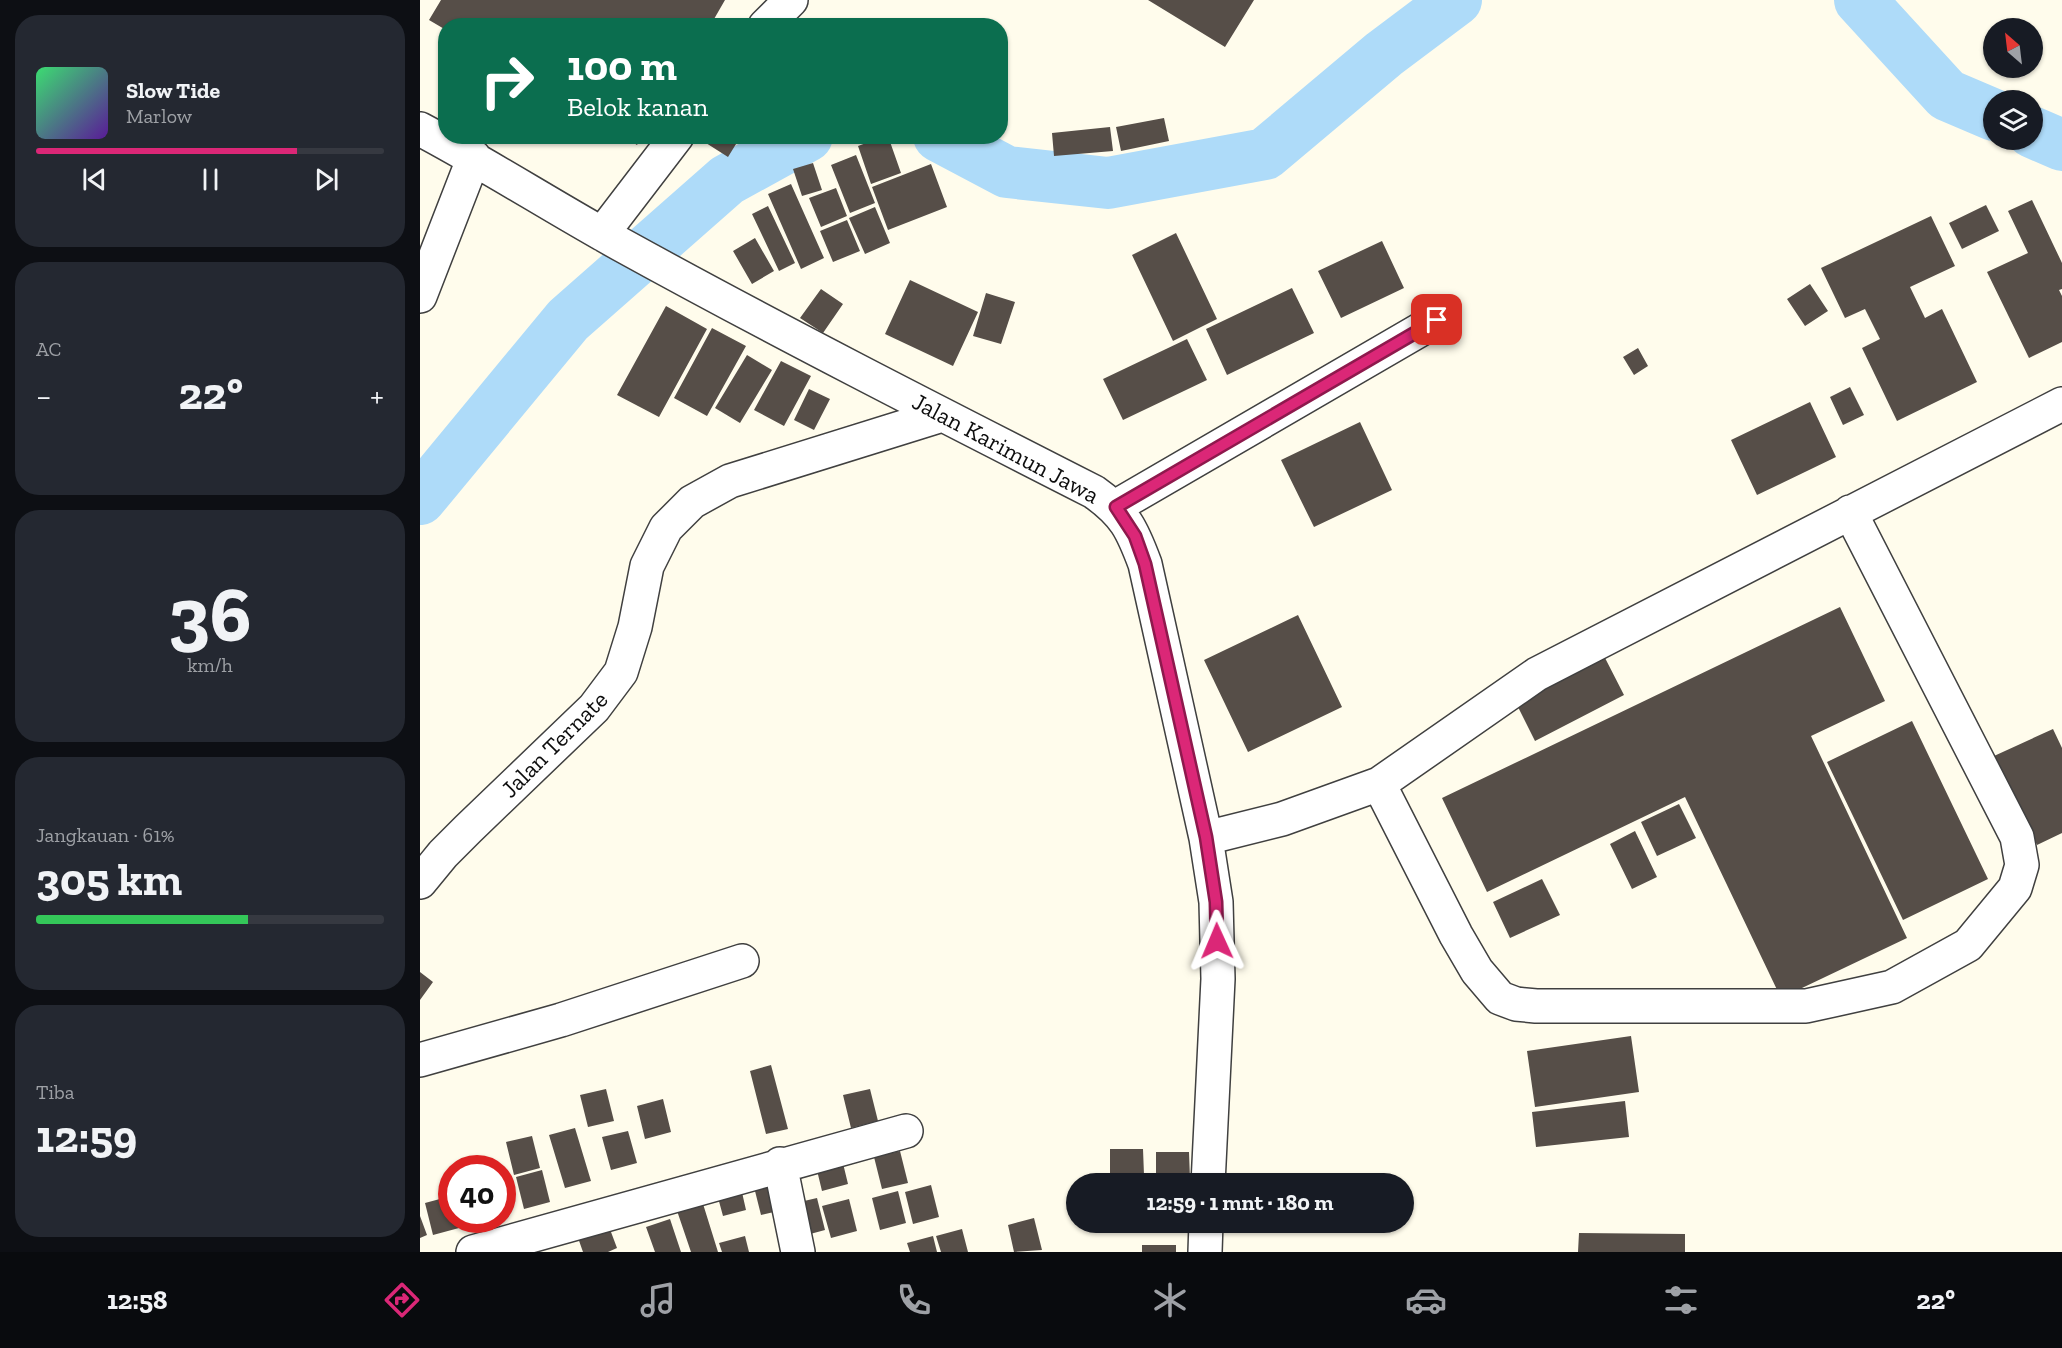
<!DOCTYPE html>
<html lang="id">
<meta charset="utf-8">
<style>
body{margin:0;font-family:"Zilla Slab",serif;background:#242831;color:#f1f3f6;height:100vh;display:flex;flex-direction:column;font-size:22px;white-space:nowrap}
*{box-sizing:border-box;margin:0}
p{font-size:20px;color:#9ea1a6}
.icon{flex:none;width:33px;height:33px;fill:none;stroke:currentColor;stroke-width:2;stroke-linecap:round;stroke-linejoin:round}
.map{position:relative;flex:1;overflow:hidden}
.drawer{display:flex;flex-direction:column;gap:15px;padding:15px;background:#0d0f14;width:420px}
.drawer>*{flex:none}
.banner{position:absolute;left:18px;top:18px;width:570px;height:126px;border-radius:24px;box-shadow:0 2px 4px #0004;background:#0b6e4f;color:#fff;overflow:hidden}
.needle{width:39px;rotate:332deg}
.fabs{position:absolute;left:1563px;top:18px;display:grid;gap:12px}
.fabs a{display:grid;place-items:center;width:60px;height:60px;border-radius:50%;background:#171b24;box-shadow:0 2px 4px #0004;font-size:30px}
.speed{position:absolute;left:18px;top:1155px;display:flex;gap:12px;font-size:30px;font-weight:700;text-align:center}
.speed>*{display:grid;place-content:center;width:78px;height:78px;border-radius:50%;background:#171b24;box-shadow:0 2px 4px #0004;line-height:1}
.speed .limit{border:9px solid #d22;background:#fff;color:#111}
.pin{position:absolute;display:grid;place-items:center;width:51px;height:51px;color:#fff;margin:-26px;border-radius:12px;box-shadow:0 3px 9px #0006}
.me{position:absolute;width:66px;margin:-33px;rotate:359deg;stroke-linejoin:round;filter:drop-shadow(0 0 4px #0008)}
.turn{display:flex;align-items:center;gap:21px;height:126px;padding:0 30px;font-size:27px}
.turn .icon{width:78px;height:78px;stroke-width:2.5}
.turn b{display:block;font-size:42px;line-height:51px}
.big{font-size:45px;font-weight:700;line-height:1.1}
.drawer .widget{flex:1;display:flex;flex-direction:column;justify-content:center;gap:9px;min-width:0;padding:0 21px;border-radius:24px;background:#242831}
.drawer .dial{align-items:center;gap:0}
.dial b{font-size:78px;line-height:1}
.song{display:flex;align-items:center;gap:18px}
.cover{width:72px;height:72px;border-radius:9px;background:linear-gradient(135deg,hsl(140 70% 55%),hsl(270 70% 35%))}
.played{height:6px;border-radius:3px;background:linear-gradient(90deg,#db2777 75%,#363941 75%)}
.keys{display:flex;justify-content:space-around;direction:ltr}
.heat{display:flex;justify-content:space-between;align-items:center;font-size:33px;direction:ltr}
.charge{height:9px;border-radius:4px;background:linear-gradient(90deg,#34c759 61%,#363941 0)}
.trip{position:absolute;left:646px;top:1173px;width:348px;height:60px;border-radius:30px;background:#171b24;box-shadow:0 2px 4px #0004;font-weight:700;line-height:60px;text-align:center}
.tabs{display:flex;height:96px;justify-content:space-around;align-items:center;background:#090b0e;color:#9ea1a6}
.tabs .icon{width:42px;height:42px}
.tabs .on{color:#db2777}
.tabs b{font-size:27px;color:#f1f3f6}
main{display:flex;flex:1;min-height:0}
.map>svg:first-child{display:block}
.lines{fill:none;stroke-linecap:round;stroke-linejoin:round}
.river{stroke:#aedbf9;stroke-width:52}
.building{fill:#564e48}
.minor-casing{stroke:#404040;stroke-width:36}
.minor{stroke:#fff;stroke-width:33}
.route-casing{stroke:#8e194d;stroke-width:15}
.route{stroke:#db2777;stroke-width:10}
.labels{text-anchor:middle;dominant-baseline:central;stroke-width:6;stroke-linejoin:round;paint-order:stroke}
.street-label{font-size:24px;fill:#0d0d0d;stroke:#fff}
</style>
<main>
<section class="drawer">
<div class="widget">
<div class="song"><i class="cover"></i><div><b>Slow Tide</b><p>Marlow</p></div></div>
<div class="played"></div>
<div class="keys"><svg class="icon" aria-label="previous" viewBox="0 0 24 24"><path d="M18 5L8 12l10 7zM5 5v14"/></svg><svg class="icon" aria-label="pause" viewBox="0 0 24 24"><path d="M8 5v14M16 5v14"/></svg><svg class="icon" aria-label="next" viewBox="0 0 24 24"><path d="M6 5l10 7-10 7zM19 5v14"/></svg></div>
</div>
<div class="widget"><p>AC</p>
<div class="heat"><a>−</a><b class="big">22°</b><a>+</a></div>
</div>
<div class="widget dial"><b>36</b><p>km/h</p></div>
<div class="widget"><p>Jangkauan · 61%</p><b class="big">305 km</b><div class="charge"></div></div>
<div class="widget"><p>Tiba</p><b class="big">12:59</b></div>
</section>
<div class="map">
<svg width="1642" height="1252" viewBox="0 0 1642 1252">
<rect width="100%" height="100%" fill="#fffcec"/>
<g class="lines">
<!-- river -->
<path class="river" d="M 1440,0 L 1527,95 L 1574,115
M 1612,132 L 1642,145
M 519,136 L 587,172 L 688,183 L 845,154 L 964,54 L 1036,0
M 0,499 L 148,320 L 307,180 L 387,136"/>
</g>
<!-- building -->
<path class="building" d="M 21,0 L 305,0 L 290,26 L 26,26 L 26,30 L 9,20 Z
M 728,0 L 834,0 L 805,47 Z
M 744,118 L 749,141 L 701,151 L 696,127 Z
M 690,127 L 693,151 L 634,156 L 632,133 Z
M 203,136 L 222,136 L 217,145 Z
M 275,136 L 321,136 L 308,157 Z
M 465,136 L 468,136 L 481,173 L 451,184 L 438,146 Z
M 436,155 L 455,203 L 430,213 L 411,165 Z
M 393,163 L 402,190 L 382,196 L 373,169 Z
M 511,164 L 527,207 L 468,230 L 452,187 Z
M 371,184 L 404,258 L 381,269 L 348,194 Z
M 416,188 L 427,216 L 401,227 L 389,198 Z
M 1612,200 L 1642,263 L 1642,289 L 1639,290 L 1642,296 L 1642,342 L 1609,358 L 1567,272 L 1608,253 L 1588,211 Z
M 1566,205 L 1579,231 L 1542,249 L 1529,223 Z
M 348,206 L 375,263 L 359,271 L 332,214 Z
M 455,207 L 470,243 L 445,254 L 429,218 Z
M 1511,216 L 1535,266 L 1490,287 L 1505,318 L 1522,309 L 1557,382 L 1477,421 L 1442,348 L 1460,339 L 1445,309 L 1425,318 L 1401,268 Z
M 427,220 L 440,251 L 413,262 L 400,231 Z
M 756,233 L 797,319 L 753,341 L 712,255 Z
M 335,238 L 354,271 L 332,284 L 313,251 Z
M 962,241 L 984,288 L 921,318 L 898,271 Z
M 490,280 L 558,312 L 533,366 L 465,334 Z
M 1390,284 L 1408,311 L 1385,326 L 1367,299 Z
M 872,288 L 894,333 L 807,375 L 786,329 Z
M 401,289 L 423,304 L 403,333 L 380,318 Z
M 566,293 L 595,302 L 581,344 L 553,336 Z
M 246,306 L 287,329 L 239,417 L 197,395 Z
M 292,328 L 326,346 L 287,416 L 254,398 Z
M 767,339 L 787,380 L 703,420 L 683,379 Z
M 1218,348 L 1228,366 L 1214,375 L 1203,357 Z
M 327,355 L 352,370 L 320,423 L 295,408 Z
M 361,361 L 391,376 L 364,426 L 334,410 Z
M 1430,387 L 1444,415 L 1423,425 L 1410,397 Z
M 389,389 L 410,399 L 394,430 L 374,420 Z
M 1390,402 L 1416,457 L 1337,495 L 1311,440 Z
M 940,422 L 972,490 L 894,527 L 861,460 Z
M 1420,607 L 1465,701 L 1391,736 L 1487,938 L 1361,998 L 1265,797 L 1067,892 L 1022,798 Z
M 878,615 L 922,707 L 828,752 L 784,660 Z
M 1183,654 L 1204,695 L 1115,741 L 1094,699 Z
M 1492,721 L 1568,879 L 1483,920 L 1407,762 Z
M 1633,729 L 1642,748 L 1642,833 L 1617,845 L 1574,756 Z
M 1259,804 L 1276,838 L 1237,856 L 1221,822 Z
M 1215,831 L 1237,877 L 1212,889 L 1190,844 Z
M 1122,879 L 1140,915 L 1090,938 L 1073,902 Z
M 0,972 L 13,982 L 0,1000 Z
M 1211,1036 L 1219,1092 L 1115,1107 L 1107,1051 Z
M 351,1065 L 368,1129 L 346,1134 L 330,1071 Z
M 186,1089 L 194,1121 L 168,1127 L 160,1095 Z
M 450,1089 L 458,1121 L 431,1128 L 423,1095 Z
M 243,1099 L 251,1132 L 225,1139 L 217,1106 Z
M 1205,1101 L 1209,1137 L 1116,1147 L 1112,1112 Z
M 155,1128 L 171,1181 L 145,1188 L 129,1135 Z
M 208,1131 L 217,1163 L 191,1170 L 182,1137 Z
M 112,1136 L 120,1168 L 94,1175 L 86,1142 Z
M 690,1149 L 723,1149 L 724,1175 L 690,1176 Z
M 420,1151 L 428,1184 L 402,1191 L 394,1158 Z
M 480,1151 L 488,1183 L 462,1189 L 454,1157 Z
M 736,1152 L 769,1152 L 770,1179 L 736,1179 Z
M 122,1170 L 130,1202 L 104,1209 L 96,1177 Z
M 359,1177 L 367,1209 L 341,1215 L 333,1183 Z
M 511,1185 L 519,1217 L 493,1224 L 485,1192 Z
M 321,1188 L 326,1210 L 303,1216 L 297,1194 Z
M 279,1191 L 298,1252 L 271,1252 L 253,1199 Z
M 478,1191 L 486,1223 L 460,1230 L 452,1198 Z
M 31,1196 L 32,1220 L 37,1220 L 39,1228 L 13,1235 L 5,1203 Z
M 397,1198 L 405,1230 L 379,1237 L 371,1204 Z
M 429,1199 L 437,1231 L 411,1238 L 402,1206 Z
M 0,1216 L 7,1235 L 0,1238 Z
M 614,1218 L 622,1250 L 594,1252 L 588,1225 Z
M 250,1219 L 261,1252 L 235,1252 L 226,1227 Z
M 188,1224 L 197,1248 L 188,1252 L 163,1252 L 157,1235 Z
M 542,1229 L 548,1252 L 521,1252 L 516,1236 Z
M 1159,1233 L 1265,1234 L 1265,1252 L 1158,1252 Z
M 325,1236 L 329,1252 L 302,1252 L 299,1243 Z
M 513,1236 L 517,1252 L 490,1252 L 487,1243 Z
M 722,1245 L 756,1245 L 756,1252 L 722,1252 Z"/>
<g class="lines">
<defs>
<path id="minor" d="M 345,26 L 371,0
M 0,129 C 68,165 133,207 200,244 C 356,330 515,411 674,492 C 705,514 712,529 725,564 L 786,838 L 796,902 L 798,979 L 788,1184
M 182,234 L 257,136
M 0,296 L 54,157
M 695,507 L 1017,320
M 959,784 L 1036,935 L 1057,971 L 1080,998 L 1096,1004 L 1116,1006 L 1386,1006 L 1472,987 L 1548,945 L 1595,888 L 1602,865 L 1597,837 L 1430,512
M 786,838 L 862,819 L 959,784 L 1117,674 L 1642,404
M 0,882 L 23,854 L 48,829 L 174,708 L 201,672 L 215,627 L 227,566 L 246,528 L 272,502 L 310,481 L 522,415
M 0,1060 L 141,1020 L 322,961
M 360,1164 L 378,1252
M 53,1252 L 486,1131
M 785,1252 L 786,1222"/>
</defs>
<!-- minor casing -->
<use href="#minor" class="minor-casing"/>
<!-- minor -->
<use href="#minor" class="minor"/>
</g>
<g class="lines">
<defs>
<path id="route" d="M 797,941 L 796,902 L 786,837 L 740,631 L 725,564 L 715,536 L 696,507 L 1017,320"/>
</defs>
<!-- route casing -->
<use href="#route" class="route-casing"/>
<!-- route -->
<use href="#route" class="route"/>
</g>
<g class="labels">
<!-- street labels -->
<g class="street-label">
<text transform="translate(586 448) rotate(28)">Jalan Karimun Jawa</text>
<text transform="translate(134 744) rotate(-45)">Jalan Ternate</text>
</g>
</g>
</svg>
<div class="fabs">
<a><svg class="needle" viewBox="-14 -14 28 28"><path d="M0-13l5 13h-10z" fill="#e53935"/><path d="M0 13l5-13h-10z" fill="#9ea1a6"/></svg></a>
<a><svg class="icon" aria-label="layers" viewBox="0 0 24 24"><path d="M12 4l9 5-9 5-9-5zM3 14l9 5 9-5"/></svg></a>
</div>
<div class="speed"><div class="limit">40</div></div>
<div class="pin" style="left:1017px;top:320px;background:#d93025"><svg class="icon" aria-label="arrive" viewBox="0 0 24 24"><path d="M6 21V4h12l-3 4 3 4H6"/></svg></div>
<svg class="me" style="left:797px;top:941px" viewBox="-20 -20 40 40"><path d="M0-17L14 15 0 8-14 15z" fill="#db2777" stroke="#fff" stroke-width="4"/></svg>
<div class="trip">12:59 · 1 mnt · 180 m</div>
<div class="banner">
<div class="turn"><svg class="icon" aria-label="right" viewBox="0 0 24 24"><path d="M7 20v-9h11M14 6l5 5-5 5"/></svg><div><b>100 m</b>Belok kanan</div></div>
</div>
</div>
</main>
<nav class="tabs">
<b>12:58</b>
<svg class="icon on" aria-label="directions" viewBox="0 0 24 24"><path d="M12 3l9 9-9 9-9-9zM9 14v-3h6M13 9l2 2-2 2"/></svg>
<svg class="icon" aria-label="music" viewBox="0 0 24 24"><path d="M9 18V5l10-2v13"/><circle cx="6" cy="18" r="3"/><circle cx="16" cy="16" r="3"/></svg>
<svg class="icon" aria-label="phone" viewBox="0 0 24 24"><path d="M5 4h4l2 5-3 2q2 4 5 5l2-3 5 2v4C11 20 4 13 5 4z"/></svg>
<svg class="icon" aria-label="climate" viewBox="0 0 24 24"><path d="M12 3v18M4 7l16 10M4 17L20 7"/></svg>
<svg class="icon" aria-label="car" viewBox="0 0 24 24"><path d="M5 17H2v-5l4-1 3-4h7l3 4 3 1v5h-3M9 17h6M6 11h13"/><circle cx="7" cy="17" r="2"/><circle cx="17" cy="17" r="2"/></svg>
<svg class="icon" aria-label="filters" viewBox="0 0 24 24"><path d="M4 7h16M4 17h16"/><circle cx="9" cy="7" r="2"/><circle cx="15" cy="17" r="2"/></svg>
<b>22°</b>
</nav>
